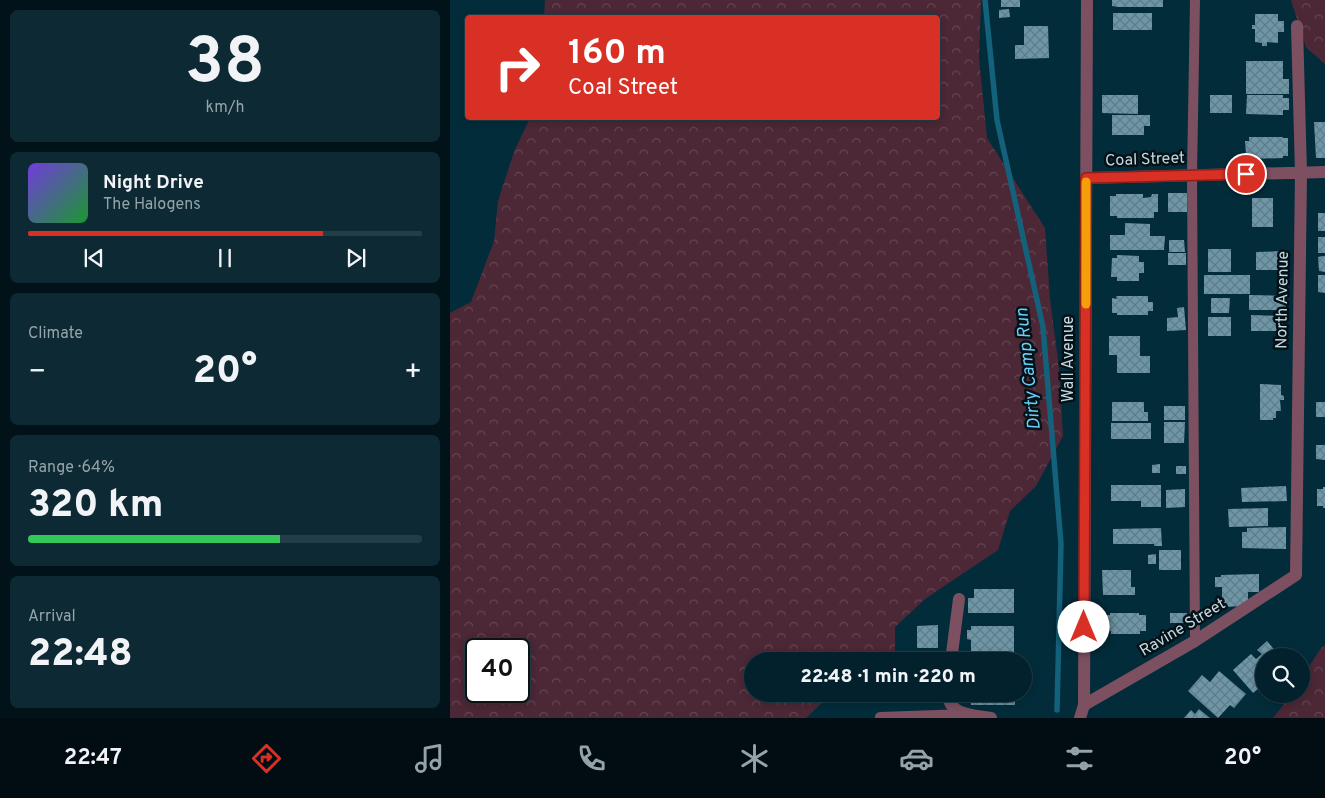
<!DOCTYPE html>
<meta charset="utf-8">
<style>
body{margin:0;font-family:Overpass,sans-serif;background:#0c2934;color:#f1f3f6;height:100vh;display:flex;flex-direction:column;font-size:19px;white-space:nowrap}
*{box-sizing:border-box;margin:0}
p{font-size:16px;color:#96a3a9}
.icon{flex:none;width:28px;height:28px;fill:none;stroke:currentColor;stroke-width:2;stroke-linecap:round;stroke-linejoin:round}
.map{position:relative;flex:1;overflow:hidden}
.details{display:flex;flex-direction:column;gap:10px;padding:10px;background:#011218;width:450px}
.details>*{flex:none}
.banner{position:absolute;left:15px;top:15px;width:475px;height:105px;border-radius:5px;box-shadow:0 2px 8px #0003,0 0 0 1px #233e48;background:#d93025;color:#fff;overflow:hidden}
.fabs{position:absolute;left:805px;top:648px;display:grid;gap:10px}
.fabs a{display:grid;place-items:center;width:55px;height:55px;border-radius:50%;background:#02212c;box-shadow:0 2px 8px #0003,0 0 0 1px #233e48;font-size:25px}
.speed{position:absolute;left:15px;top:638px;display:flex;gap:10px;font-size:25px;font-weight:700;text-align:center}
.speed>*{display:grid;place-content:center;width:65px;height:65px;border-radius:50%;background:#02212c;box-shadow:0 2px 8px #0003,0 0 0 1px #233e48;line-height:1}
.speed .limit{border:2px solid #111;border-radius:8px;background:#fff;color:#111}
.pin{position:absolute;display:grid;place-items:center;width:42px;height:42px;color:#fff;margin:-21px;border:2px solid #fff;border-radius:50%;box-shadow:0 1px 5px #0007}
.me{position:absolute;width:55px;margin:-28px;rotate:0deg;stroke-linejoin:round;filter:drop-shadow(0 0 4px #0008)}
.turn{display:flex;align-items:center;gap:18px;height:105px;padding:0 20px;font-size:22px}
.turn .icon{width:65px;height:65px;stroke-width:2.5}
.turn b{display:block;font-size:35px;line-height:42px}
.big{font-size:38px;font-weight:800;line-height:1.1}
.details .widget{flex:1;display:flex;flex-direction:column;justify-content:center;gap:8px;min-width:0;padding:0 18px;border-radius:8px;background:#0c2934}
.details .dial{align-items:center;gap:0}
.dial b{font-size:65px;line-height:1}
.song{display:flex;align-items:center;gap:15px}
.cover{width:60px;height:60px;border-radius:8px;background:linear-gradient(135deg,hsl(260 70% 55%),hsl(130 70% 35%))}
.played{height:5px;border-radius:2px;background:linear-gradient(90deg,#d93025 75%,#233e48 75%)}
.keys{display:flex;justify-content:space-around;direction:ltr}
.heat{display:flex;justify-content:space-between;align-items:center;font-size:28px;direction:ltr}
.charge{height:8px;border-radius:4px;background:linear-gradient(90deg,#34c759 64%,#233e48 0)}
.trip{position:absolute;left:294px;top:652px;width:288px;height:50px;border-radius:25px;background:#02212c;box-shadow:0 2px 8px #0003,0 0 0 1px #233e48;font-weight:800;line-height:50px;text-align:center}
.dock{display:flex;height:80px;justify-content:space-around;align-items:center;background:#010d12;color:#96a3a9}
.dock .icon{width:35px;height:35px}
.dock .on{color:#d93025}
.dock b{font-size:22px;color:#f1f3f6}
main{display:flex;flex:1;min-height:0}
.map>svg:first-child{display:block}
.forest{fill:url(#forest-crowns);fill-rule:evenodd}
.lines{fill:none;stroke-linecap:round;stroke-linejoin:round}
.stream{stroke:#14617b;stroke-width:5.5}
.building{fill:url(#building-cross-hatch)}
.service{stroke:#7c5061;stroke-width:10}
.minor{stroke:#7c5061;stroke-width:12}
.tertiary{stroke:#7c5061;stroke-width:12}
.route-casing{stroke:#8d1f18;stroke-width:12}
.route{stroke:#d93025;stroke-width:9}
.slow{stroke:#f59e0b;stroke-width:9}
.labels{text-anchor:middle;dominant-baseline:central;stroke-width:5;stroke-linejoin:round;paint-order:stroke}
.street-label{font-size:16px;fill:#c5d9e2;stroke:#041218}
.water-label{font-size:18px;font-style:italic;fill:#69d0f9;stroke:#041218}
</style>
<main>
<section class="details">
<div class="widget dial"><b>38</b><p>km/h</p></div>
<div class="widget">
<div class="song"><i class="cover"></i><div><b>Night Drive</b><p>The Halogens</p></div></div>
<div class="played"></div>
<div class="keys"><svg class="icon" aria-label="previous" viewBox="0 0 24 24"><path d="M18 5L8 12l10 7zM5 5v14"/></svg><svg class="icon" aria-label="pause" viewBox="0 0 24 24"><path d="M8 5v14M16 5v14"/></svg><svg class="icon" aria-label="next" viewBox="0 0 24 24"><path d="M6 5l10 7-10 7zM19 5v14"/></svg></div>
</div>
<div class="widget"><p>Climate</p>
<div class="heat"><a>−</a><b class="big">20°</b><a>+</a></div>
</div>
<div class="widget"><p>Range · 64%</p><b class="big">320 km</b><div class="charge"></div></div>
<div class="widget"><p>Arrival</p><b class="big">22:48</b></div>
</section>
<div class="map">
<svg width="875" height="718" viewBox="0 0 875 718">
<defs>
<pattern id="forest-crowns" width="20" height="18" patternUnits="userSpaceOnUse" patternTransform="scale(1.25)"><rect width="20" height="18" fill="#4c2736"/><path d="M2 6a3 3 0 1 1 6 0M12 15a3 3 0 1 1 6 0" fill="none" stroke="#644653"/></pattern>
<pattern id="building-cross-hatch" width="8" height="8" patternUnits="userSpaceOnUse" patternTransform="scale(1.25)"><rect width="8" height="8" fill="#6f96a7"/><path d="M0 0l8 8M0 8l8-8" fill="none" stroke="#5f7c89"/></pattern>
</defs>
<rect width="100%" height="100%" fill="#032c3a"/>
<!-- forest -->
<path class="forest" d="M 95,0 L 531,0 L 529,58 L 537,138 L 595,228 L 600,299 L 609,368 L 613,436 L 586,486 L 560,511 L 548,550 L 475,599 L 445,627 L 445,661 L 302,661 L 302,694 L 391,694 L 375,700 L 356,718 L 0,718 L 0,313 L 21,302 L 44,241 L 48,201 L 64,152 L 80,118 L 488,118 L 488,18 L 94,17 ZM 26,649 L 69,649 L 69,691 L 26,691 Z
M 841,0 L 875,0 L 875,64 L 856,47 Z
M 875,645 L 875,718 L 823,718 L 842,694 L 851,694 L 851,679 L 871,648 Z"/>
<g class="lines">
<!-- stream -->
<path class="stream" d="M 535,0 L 547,120 L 593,327 L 611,544 L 607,710"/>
</g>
<!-- building -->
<path class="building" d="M 551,0 L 570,0 L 570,7 L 551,7 Z
M 662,0 L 713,0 L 713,7 L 668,7 L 662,6 Z
M 559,9 L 560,17 L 549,18 L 549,10 Z
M 663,13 L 702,13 L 702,30 L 663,30 Z
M 805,14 L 828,14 L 828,21 L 834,21 L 834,32 L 828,32 L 828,43 L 817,42 L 817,46 L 812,46 L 812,43 L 805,42 L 805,29 L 802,29 L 802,25 L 805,25 Z
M 574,26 L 598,26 L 599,58 L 565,59 L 565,45 L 574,45 Z
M 796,61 L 833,61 L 833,79 L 839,79 L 839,94 L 796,94 Z
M 652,95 L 688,95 L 688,114 L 652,113 Z
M 760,95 L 782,95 L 782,113 L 760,113 Z
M 797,95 L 833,95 L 833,98 L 839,98 L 839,110 L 833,110 L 833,115 L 796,114 Z
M 662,115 L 700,115 L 700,126 L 694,126 L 694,135 L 662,135 Z
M 864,122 L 875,122 L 875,158 L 866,158 Z
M 799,137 L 833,137 L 833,138 L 838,138 L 838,156 L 833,156 L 833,158 L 799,159 L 799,154 L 796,154 L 795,141 L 799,141 Z
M 718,193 L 737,193 L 737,212 L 718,212 Z
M 666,194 L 693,194 L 693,198 L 701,197 L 702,194 L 708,194 L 708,212 L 704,212 L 704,218 L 667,218 L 667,216 L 660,216 L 660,196 L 666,196 Z
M 802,198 L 823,198 L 823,227 L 802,227 Z
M 868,213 L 875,213 L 875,231 L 868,231 Z
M 675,223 L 700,224 L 700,236 L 715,236 L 714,250 L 660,250 L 660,235 L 675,235 Z
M 868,237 L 875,237 L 875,253 L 868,253 Z
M 719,240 L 734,240 L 735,252 L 719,252 Z
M 758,249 L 781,249 L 781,272 L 758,272 Z
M 836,251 L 836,270 L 806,270 L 806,252 Z
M 718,253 L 736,253 L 736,265 L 718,265 Z
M 667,255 L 689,256 L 689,262 L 694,262 L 694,273 L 689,273 L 689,281 L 667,281 L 667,277 L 661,277 L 662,258 L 667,258 Z
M 873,256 L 875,256 L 875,272 L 869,271 L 868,257 Z
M 754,275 L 800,275 L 800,294 L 754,294 Z
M 868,275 L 875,275 L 875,293 L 868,292 Z
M 799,295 L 836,296 L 836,310 L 799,310 Z
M 666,296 L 698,296 L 698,302 L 703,302 L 703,311 L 698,311 L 698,315 L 667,315 L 667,313 L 662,313 L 662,298 L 667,299 Z
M 761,298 L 780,298 L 779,313 L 761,313 Z
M 734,307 L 736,330 L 717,331 L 717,318 L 728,317 L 727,308 Z
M 801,315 L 833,316 L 833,331 L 801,331 Z
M 758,317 L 781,317 L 781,336 L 758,336 Z
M 659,336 L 690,336 L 690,356 L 700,356 L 700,373 L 667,373 L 667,355 L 659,355 Z
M 810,384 L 831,385 L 831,395 L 834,396 L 834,400 L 830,400 L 831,411 L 826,411 L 826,418 L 823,418 L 823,420 L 810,420 Z
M 662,402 L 694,402 L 694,412 L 698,412 L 698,421 L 662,421 Z
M 866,402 L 875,402 L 875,417 L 866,417 Z
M 714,406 L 735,406 L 735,420 L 714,420 Z
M 714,422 L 735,422 L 734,443 L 714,443 Z
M 661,423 L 701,423 L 701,439 L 661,439 Z
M 866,445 L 875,445 L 875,460 L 866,459 Z
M 710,464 L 710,473 L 702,473 L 702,465 Z
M 726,466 L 736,466 L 736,474 L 726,474 Z
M 661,485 L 711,485 L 711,507 L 691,507 L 691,501 L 661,501 Z
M 836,486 L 837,501 L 792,502 L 791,488 Z
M 873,487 L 875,487 L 875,508 L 873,508 L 873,506 L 867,506 L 867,489 L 873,489 Z
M 735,489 L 735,507 L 716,508 L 716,490 Z
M 818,508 L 818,526 L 779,527 L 778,509 Z
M 836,527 L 836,549 L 792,548 L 792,532 L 797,532 L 797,528 Z
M 711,528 L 712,546 L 704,546 L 704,544 L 663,544 L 663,529 Z
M 709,550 L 731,550 L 731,570 L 709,570 Z
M 706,554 L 706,564 L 698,564 L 698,555 Z
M 652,570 L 681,570 L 681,587 L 685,587 L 685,595 L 653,595 Z
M 809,574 L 809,592 L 798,592 L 798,606 L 772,607 L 772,587 L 765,587 L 765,577 L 771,577 L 771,575 Z
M 524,589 L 564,589 L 564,613 L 518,613 L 518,598 L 524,598 Z
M 660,613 L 689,613 L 689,615 L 696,615 L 696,631 L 690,631 L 690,634 L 661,634 L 661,631 L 655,631 L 655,615 L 660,615 Z
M 720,613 L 737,613 L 737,623 L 720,623 Z
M 488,625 L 488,648 L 467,648 L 467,626 Z
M 521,626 L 564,626 L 564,655 L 521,654 L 521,640 L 517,639 L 517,630 L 521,630 Z
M 704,637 L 713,637 L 713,645 L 704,645 Z
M 817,641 L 828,654 L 833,650 L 839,656 L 814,656 L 814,684 L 803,693 L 783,670 L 801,654 L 806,659 L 812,654 L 807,650 Z
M 769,671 L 796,694 L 784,708 L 780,705 L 768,718 L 738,691 L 752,675 L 760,682 Z
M 521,694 L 565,694 L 565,705 L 521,705 Z
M 749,709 L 760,718 L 734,718 L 741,710 L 745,714 Z"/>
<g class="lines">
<!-- service -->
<path class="service" d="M 745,0 L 742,175 L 745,641
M 430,717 L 516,714"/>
<!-- minor -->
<path class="minor" d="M 636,178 L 875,172
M 501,661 L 509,599
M 498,694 C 499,716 524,715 541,718
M 634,705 L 745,641 L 846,575 L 851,173 L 847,26"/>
<!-- tertiary -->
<path class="tertiary" d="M 630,718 L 634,705 L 637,0"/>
</g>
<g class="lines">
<defs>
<path id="route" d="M 634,627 L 636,178 L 796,174"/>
</defs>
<!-- route casing -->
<use href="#route" class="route-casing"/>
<!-- route -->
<use href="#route" class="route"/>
<!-- slow -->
<path class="slow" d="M 636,304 L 636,182"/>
</g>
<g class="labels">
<!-- street labels -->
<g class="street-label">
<text transform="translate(695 160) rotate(-2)">Coal Street</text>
<text transform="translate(833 300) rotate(-89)">North Avenue</text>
<text transform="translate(619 359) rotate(-90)">Wall Avenue</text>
<text transform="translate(733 628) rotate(-31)">Ravine Street</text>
</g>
<!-- water labels -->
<g class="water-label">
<text transform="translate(579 369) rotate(-96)">Dirty Camp Run</text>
</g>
</g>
</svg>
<div class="fabs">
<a><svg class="icon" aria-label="search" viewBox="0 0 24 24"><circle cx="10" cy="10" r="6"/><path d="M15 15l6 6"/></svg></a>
</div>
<div class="speed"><div class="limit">40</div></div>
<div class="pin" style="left:796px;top:174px;background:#d93025"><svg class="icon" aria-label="arrive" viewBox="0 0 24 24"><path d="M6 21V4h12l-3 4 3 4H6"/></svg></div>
<svg class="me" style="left:634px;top:627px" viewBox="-20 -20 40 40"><circle r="19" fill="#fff"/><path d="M0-13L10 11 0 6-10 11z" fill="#d93025"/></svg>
<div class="trip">22:48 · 1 min · 220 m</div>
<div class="banner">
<div class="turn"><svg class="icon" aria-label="right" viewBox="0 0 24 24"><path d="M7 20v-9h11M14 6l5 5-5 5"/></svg><div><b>160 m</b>Coal Street</div></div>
</div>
</div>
</main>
<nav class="dock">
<b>22:47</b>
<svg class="icon on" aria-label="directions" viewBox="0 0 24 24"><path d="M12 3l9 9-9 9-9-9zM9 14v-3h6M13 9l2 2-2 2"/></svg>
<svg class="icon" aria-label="music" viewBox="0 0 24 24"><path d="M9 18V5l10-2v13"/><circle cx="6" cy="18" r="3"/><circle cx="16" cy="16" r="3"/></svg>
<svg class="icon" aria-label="phone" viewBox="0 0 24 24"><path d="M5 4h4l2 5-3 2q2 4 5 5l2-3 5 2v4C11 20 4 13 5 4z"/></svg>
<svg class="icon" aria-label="climate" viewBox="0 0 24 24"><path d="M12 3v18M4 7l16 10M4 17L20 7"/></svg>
<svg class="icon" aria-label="car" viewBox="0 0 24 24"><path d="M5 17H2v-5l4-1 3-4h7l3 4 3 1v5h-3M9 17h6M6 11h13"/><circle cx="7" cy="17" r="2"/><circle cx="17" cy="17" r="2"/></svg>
<svg class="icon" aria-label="filters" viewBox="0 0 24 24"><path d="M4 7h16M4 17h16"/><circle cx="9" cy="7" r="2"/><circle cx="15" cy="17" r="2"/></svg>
<b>20°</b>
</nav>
